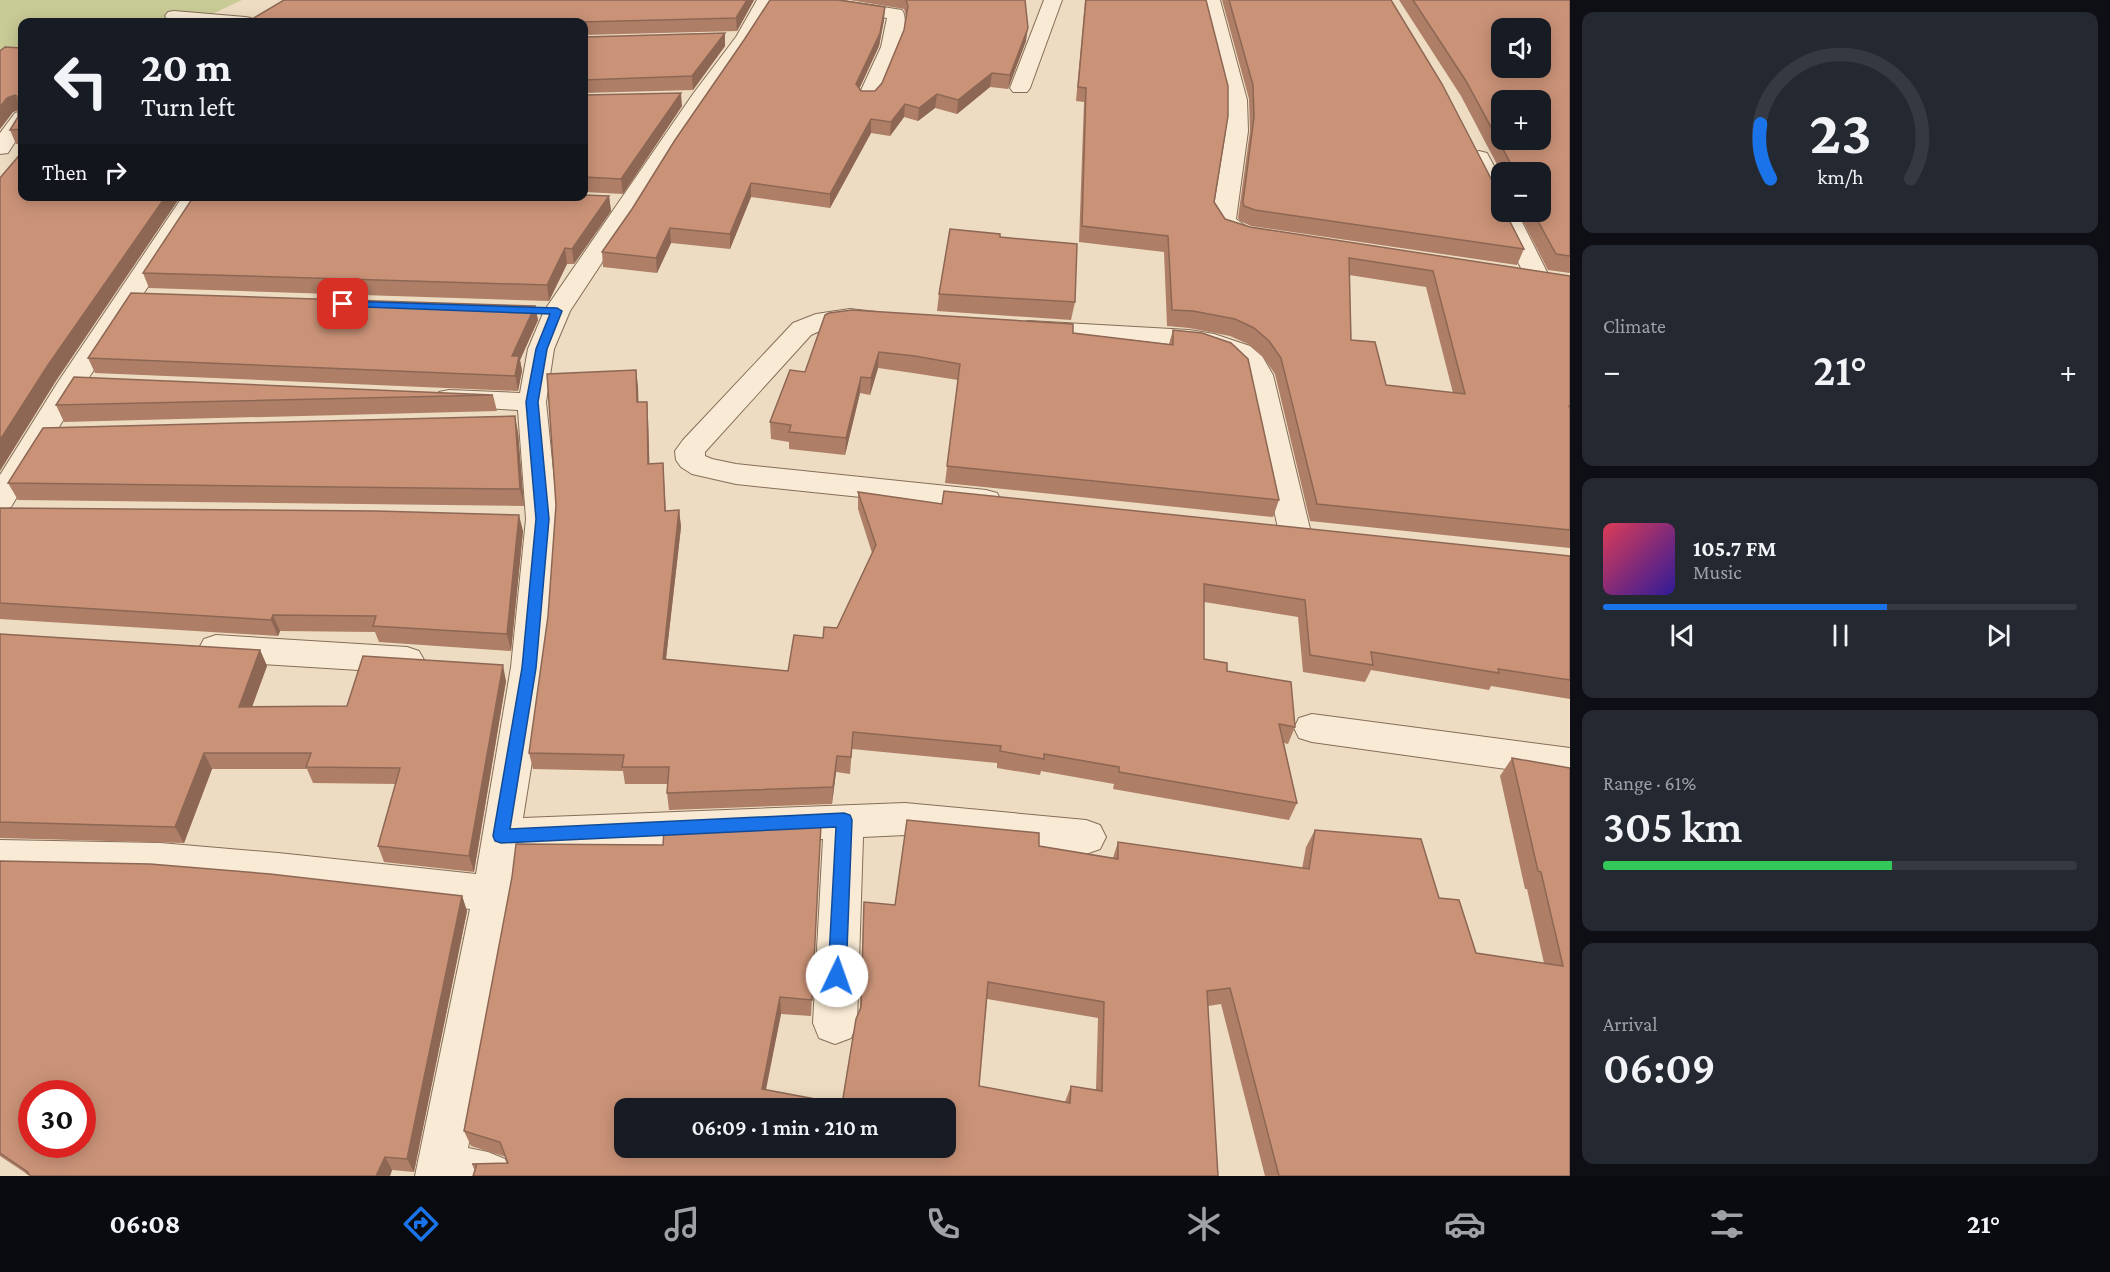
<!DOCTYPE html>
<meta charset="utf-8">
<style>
body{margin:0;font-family:"Crimson Pro",serif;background:#242831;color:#f1f3f6;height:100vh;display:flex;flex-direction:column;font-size:22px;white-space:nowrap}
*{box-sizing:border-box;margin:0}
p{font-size:20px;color:#9ea1a6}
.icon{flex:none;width:33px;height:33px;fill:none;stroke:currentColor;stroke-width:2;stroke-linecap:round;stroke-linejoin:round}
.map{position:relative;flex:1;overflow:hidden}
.sheet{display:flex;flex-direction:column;gap:12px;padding:12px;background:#0d0f14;width:540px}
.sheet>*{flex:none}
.top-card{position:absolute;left:18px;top:18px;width:570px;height:183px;border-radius:12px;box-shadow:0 3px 15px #0003;background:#171b24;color:#f1f3f6;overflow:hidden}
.tools{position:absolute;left:1491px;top:18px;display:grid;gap:12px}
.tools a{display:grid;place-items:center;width:60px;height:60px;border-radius:12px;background:#171b24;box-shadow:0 3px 15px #0003;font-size:30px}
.speed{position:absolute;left:18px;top:1080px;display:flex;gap:12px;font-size:30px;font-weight:700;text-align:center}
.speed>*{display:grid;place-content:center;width:78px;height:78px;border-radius:50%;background:#171b24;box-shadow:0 3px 15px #0003;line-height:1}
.speed .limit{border:9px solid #d22;background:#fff;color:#111}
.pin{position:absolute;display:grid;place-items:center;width:51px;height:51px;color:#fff;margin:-26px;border-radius:12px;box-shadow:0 3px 9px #0006}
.me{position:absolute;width:66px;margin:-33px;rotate:3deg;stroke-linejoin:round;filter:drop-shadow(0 0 4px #0008)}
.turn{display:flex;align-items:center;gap:21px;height:126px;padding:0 24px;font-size:27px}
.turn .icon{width:78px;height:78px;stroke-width:2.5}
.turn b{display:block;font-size:42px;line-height:51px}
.then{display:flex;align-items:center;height:57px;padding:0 24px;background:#0003;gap:12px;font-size:22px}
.big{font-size:45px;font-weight:600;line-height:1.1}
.sheet .tile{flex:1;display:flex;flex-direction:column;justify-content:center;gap:9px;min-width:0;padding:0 21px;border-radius:12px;background:#242831}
.sheet .dial{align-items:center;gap:0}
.dial svg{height:156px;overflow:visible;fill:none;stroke:#363941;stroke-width:7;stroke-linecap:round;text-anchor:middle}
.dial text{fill:#f1f3f6;stroke:none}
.song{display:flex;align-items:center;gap:18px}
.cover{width:72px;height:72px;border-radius:9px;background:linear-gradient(135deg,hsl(350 70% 55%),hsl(250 70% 35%))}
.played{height:6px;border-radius:3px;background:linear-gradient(90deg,#1a73e8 60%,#363941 60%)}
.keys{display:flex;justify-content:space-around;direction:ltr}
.heat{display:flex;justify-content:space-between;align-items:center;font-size:33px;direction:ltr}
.charge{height:9px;border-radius:4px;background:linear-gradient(90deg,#34c759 61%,#363941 0)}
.trip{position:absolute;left:614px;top:1098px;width:342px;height:60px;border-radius:12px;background:#171b24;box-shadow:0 3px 15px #0003;font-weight:600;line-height:60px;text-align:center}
.tab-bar{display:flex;height:96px;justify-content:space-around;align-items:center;background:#090b0e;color:#9ea1a6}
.tab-bar .icon{width:42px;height:42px}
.tab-bar .active{color:#1a73e8}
.tab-bar b{font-size:27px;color:#f1f3f6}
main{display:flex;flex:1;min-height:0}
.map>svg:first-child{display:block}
.green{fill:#c9cb96}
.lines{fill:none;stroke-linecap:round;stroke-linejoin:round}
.minor-casing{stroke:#866d59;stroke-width:2}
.minor{fill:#f8ead4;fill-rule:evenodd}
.wall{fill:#ae7e67;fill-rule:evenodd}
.shaded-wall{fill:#8d6754}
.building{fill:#ca9378;stroke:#8d6754;stroke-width:1.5;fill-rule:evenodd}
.route{fill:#1a73e8;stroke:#114b97;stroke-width:1.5}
</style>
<main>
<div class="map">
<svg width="1570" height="1176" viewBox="0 0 1570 1176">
<rect width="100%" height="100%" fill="#eddcc1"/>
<!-- green -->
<path class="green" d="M 0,0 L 242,0 L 195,22 L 22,22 L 22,71 L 0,69 Z"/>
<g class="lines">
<defs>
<path id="minor" d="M 757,0 L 775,0 L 753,38 L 709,100 L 570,311 L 554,349 L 546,402 L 558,519 L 547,667 L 523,818 L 905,803 L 1086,820 L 1100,825 L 1106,837 L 1100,849 L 1086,854 L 905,835 L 863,837 L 857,1023 L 851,1038 L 835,1044 L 819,1038 L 813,1023 L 823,839 L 519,852 L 515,894 L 468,1148 L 488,1152 L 505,1159 L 512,1176 L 415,1176 L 470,909 L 278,887 L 160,877 L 0,874 L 0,840 L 160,843 L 278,853 L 476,874 L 511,667 L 526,519 L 518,410 L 449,406 L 439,404 L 435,398 L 439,392 L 449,390 L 520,393 L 528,349 L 544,311 L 693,94 L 736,37 Z
M 791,0 L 837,0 L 902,10 C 914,27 885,88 874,103 L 860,103 L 857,99 L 881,47 L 887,18 L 800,5 L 794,4 Z
M 1044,0 L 1062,0 L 1030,88 L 1027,92 L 1013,92 L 1010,88 Z
M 1202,0 L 1220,0 L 1247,100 L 1248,131 L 1236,219 L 1248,228 L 1270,232 L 1274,237 L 1270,242 C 1249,247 1223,239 1212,219 L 1226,131 L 1227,100 Z
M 174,11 L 245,17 L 251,18 L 254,22 L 187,22 L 168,20 L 165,16 L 168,12 Z
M 22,111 L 22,131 L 8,153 L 0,154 L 0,133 L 15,113 Z
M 1479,151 L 1487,153 L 1502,181 L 1502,212 L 1517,212 L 1550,278 L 1547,283 L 1538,285 L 1529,283 L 1526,278 L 1493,212 L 1495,209 L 1468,158 L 1471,153 Z
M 183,196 L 207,196 L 86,382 L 11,507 L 0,510 L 0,475 L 58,382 Z
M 850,309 L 876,312 L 880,318 L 876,324 C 852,330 837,322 811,335 L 705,452 L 705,456 L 712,459 L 736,464 L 986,490 L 997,493 L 1001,500 L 997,507 L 986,510 L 736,484 L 692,474 L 681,467 L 676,460 L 675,451 L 683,440 L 793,323 L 816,314 Z
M 1029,321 L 1189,330 L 1214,334 L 1250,346 L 1262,356 L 1273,375 L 1311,533 L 1306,541 L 1295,544 L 1284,541 L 1279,533 L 1245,375 C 1234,353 1212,350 1189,346 L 1020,335 L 1016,329 L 1020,323 Z
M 216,635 L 407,647 L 419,651 L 424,660 L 419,669 L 407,673 L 216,661 L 204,657 L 199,648 L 204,639 Z
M 1312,714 L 1570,748 L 1570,778 L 1312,742 L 1299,738 L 1294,728 L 1299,718 Z"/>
</defs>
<!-- minor casing -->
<use href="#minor" class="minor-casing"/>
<!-- minor -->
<use href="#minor" class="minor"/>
</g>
<!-- wall -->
<path class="wall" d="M 284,0 L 754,0 L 737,31 L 584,35 L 584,22 L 249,22 Z
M 850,0 L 1025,0 L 1026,41 L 1008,89 L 990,87 L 957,114 L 935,108 L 918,121 L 904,117 L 890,136 L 871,133 L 830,208 L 751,197 L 730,249 L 671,243 L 657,273 L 603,267 L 602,252 L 632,209 L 744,40 L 884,20 L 879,46 L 859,89 L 861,91 L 875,91 L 882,83 L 904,30 L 906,16 L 904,9 Z
M 1085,0 L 1206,0 L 1214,202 L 1225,219 L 1250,227 L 1570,276 L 1570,548 L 1310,521 L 1275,374 L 1264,358 L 1248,344 L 1230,336 L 1189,328 L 1167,326 L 1164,252 L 1079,242 L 1084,102 L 1076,101 ZM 1349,275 L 1426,287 L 1453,393 L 1386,385 L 1351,340 Z
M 1222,0 L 1391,0 L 1498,197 L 1524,249 L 1517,265 L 1251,226 L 1240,221 L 1238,218 L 1250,131 L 1249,99 Z
M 1399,0 L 1570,0 L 1570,273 L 1548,270 L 1518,212 L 1540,212 L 1540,172 L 1502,172 L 1502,174 L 1461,96 Z
M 584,37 L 725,46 L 693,90 L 584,93 Z
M 22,48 L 22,144 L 16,144 L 10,130 L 18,117 L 18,110 L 13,112 L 0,129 L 0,51 Z
M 584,95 L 682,106 L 623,194 L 584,192 Z
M 609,196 L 611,211 L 574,264 L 567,264 L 549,301 L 149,288 L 143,273 Z
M 1000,237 L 1075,302 L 1071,320 L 937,311 L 939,294 Z
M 535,306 L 538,320 L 520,360 L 522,371 L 518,391 L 95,373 L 88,358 Z
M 825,315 L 1073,333 L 1169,344 L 1173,330 L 1279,500 L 1273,517 L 945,483 L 958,380 L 913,373 L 878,368 L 870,395 L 860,393 L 845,455 L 789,449 L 789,442 L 771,439 L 770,422 L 805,372 Z
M 636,370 L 638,402 L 648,418 L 649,464 L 663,463 L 666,511 L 679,510 L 681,527 L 666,659 L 788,671 L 823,638 L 837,628 L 872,553 L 858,509 L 858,492 L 942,504 L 1570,556 L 1570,699 L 1491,686 L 1489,690 L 1371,670 L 1365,682 L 1303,672 L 1298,617 L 1204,602 L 1204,659 L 1227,671 L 1295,727 L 1288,744 L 1284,743 L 1297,803 L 1289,820 L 1113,789 L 1114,784 L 1041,771 L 1040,775 L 997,768 L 997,763 L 852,749 L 850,774 L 836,772 L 832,804 L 669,810 L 667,793 L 668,784 L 625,784 L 623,771 L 533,769 L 529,753 Z
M 493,395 L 497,411 L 64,422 L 56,405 Z
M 518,432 L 524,506 L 18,500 L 8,483 Z
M 0,508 L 523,531 L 511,651 L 379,642 L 375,632 L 280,631 L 278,636 L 0,619 Z
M 0,634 L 260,650 L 267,666 L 252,707 L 347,706 L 506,681 L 474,872 L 384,862 L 378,846 L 396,784 L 313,783 L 307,769 L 212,769 L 184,843 L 0,838 Z
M 1512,758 L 1570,768 L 1570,1176 L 1265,1176 L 1221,1004 L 1208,1006 L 1218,1176 L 475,1171 L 472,1164 L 508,1163 L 506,1157 L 471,1146 L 464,1131 L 663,845 L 821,824 L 811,1016 L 781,1014 L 765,1090 L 842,1104 L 860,1010 L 864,902 L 895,905 L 1039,846 L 1113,858 L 1118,842 L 1302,869 L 1306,847 L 1315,830 L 1439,898 L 1476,953 L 1544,963 L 1527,889 L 1525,889 L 1500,776 ZM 987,999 L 1098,1018 L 1096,1090 L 1071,1086 L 1065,1102 L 979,1086 Z
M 0,861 L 462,896 L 467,911 L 414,1172 L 392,1170 L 390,1176 L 30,1176 L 0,1156 Z"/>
<!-- shaded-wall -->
<path class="shaded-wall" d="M 747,0 L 754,0 L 737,31 L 736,18 Z
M 885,7 L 884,20 L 879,46 L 855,98 L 856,84 Z
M 1028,28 L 1026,41 L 1008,89 L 1010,75 Z
M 725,33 L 725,46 L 693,90 L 692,76 Z
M 992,73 L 990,87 L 957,114 L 958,100 Z
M 681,93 L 682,106 L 623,194 L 621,179 Z
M 937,94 L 935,108 L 918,121 L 919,108 Z
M 15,95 L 21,109 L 13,112 L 0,129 L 0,107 L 7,98 Z
M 905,104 L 904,117 L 890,136 L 891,122 Z
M 871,119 L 871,133 L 830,208 L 830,194 Z
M 751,183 L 751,197 L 730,249 L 730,234 Z
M 166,196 L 181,196 L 56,381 L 0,471 L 0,440 L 48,365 Z
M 609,196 L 611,211 L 574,264 L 572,249 Z
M 670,228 L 671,243 L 657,273 L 656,258 Z
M 565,248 L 567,264 L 549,301 L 547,285 Z
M 535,306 L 538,320 L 520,360 L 522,371 L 518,391 L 512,356 Z
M 879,352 L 878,368 L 870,395 L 871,378 Z
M 636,370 L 638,386 L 639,419 L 637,402 Z
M 861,377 L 860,393 L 845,455 L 846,438 Z
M 647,402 L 648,418 L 650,481 L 648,464 Z
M 515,416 L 518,432 L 524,506 L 520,489 Z
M 679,510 L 681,527 L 664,676 L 663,659 Z
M 519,515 L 523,531 L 511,651 L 507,634 Z
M 273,615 L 280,631 L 278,636 L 271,620 Z
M 260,650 L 267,666 L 246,723 L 239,707 Z
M 503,665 L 506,681 L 474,872 L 469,856 Z
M 204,753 L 212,769 L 184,843 L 175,827 Z
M 837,756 L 836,772 L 832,804 L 833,787 Z
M 462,896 L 467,911 L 414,1172 L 407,1159 Z
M 780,997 L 781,1014 L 763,1105 L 762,1089 Z
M 385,1157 L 392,1170 L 390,1176 L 376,1176 Z"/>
<!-- building -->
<path class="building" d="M 284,0 L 747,0 L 736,18 L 581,22 L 247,22 Z
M 770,0 L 838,0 L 885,7 L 880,33 L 856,84 L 861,91 L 875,91 L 882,83 L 904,30 L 908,6 L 906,0 L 1025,0 L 1028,28 L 1010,75 L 992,73 L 958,100 L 937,94 L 919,108 L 905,104 L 891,122 L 871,119 L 830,194 L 751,183 L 730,234 L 670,228 L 656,258 L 602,252 L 632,209 L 675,140 L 744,40 Z
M 1086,0 L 1206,0 L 1228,86 L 1228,116 L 1214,202 L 1225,219 L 1250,227 L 1570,276 L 1570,406 L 1569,406 L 1570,409 L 1570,530 L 1317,504 L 1281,358 L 1269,341 L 1254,328 L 1235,319 L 1193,311 L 1172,310 L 1168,236 L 1082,226 L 1086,88 L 1078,87 ZM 1349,258 L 1433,271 L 1465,394 L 1386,385 L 1375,342 L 1351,340 Z
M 1229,0 L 1391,0 L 1442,84 L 1499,194 L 1498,197 L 1502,205 L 1502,212 L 1505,212 L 1524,249 L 1255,210 L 1244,206 L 1243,202 L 1254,117 L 1253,85 Z
M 1413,0 L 1570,0 L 1570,256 L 1556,254 L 1533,212 L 1540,212 L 1540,172 L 1511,172 L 1511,164 L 1466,81 ZM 1502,28 L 1540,28 L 1540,68 L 1502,68 ZM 1502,100 L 1540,100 L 1540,140 L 1502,140 Z
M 725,33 L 692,76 L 584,80 L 584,37 Z
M 5,47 L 22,48 L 22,129 L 10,130 L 18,117 L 18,97 L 15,95 L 7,98 L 0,107 L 0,51 Z
M 681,93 L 621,179 L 584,177 L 584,95 Z
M 22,152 L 22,196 L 166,196 L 48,365 L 0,440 L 0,178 Z
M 584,195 L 609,196 L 572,249 L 565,248 L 547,285 L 143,273 L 194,196 L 584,196 Z
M 950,229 L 1000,234 L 1000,237 L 1077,244 L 1075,302 L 939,294 Z
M 131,293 L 535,306 L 512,356 L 519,356 L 515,376 L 88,358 Z
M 852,310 L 1073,324 L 1073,333 L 1173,345 L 1173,330 L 1202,333 L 1231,343 L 1248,359 L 1279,500 L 947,466 L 960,364 L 915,356 L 879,352 L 871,378 L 861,377 L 846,438 L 789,432 L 791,425 L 770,422 L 790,370 L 805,372 L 825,315 L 829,313 Z
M 636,370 L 637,402 L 647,402 L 648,464 L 663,463 L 665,511 L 679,510 L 663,659 L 788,671 L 794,635 L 823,638 L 824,627 L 837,628 L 876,545 L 858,492 L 942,504 L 944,491 L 1570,556 L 1570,680 L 1498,669 L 1499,673 L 1371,652 L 1373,665 L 1310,655 L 1305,600 L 1204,584 L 1204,659 L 1227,663 L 1227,671 L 1291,682 L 1295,727 L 1279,724 L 1297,803 L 1119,772 L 1119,767 L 1044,754 L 1044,759 L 1000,751 L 1001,746 L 853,732 L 851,757 L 837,756 L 833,787 L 667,793 L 669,767 L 622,767 L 624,755 L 529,753 L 548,616 L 556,505 L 547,374 Z
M 74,377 L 493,395 L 56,405 Z
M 515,416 L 520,489 L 8,483 L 43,428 Z
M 0,508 L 376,511 L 519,515 L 507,634 L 373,626 L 376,616 L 273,615 L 271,620 L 0,603 Z
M 0,634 L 260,650 L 239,707 L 347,706 L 363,656 L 503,665 L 469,856 L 378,846 L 400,768 L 306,767 L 311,753 L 204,753 L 175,827 L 0,822 Z
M 1512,758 L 1570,768 L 1570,1176 L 1279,1176 L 1230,988 L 1207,991 L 1218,1176 L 473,1176 L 477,1164 L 472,1164 L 508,1163 L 500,1142 L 464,1131 L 512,877 L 516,844 L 663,845 L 664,830 L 821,824 L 812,1000 L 780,997 L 762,1089 L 842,1104 L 856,1019 L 861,1007 L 864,902 L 895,905 L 907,820 L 1039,833 L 1039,846 L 1118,859 L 1118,842 L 1309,869 L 1315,830 L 1421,839 L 1439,898 L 1459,900 L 1476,953 L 1563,966 L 1541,872 L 1538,871 ZM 988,982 L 1104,1002 L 1102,1091 L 1071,1086 L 1070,1103 L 979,1086 ZM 624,1108 L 945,1108 L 945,1148 L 624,1148 Z
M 0,861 L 150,864 L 270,874 L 462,896 L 407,1159 L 385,1157 L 376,1176 L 31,1176 L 27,1173 L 28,1172 L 0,1153 ZM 32,1094 L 82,1094 L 82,1144 L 32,1144 Z"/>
<!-- route -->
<path class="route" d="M 343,301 L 557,308 L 562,311 L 547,349 L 538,402 L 549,519 L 536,668 L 510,829 L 844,813 L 850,815 L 852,820 L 846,976 L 843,982 L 837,984 L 831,982 L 828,976 L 836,827 L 501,843 L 495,841 L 493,836 L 522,668 L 536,519 L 526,402 L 536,349 L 550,314 L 339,306 L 338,304 Z"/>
</svg>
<div class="tools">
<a><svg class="icon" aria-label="sound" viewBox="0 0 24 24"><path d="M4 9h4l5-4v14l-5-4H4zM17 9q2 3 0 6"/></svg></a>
<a>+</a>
<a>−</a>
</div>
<div class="speed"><div class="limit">30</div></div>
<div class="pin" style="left:343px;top:304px;background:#d93025"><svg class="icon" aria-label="arrive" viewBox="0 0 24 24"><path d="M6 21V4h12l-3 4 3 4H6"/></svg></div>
<svg class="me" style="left:837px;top:976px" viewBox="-20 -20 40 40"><circle r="19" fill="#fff"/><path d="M0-13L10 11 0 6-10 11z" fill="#1a73e8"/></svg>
<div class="trip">06:09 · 1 min · 210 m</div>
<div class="top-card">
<div class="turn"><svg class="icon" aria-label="left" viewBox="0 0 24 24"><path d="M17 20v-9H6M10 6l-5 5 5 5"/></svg><div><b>20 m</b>Turn left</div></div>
<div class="then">Then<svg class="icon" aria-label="right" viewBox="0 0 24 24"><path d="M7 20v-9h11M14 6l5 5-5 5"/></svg></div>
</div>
</div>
<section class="sheet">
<div class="tile dial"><svg viewBox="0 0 100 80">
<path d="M14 69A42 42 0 1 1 86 69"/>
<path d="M14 69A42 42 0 0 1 9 41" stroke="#1a73e8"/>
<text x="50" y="56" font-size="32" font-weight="700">23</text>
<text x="50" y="72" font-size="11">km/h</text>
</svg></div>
<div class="tile"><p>Climate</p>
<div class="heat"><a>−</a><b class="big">21°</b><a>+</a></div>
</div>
<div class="tile">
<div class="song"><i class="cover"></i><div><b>105.7 FM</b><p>Music</p></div></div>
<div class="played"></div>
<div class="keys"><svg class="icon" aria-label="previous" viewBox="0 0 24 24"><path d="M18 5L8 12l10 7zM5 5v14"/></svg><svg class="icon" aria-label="pause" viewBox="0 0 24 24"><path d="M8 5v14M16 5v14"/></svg><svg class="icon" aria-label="next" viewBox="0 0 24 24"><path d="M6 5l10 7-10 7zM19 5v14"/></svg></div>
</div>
<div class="tile"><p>Range · 61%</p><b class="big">305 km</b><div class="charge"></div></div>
<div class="tile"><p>Arrival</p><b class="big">06:09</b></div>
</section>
</main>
<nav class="tab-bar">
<b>06:08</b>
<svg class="icon active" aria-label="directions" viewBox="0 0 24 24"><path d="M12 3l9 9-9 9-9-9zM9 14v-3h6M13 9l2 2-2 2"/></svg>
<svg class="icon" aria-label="music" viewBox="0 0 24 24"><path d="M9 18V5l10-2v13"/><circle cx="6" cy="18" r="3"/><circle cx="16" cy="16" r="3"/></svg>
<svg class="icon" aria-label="phone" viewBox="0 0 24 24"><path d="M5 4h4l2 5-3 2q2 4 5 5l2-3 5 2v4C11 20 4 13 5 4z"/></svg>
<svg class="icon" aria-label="climate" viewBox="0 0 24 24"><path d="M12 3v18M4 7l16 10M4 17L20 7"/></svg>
<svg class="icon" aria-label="car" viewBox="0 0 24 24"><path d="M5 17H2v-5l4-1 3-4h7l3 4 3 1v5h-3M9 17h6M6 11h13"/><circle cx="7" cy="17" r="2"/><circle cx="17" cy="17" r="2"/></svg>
<svg class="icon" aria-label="filters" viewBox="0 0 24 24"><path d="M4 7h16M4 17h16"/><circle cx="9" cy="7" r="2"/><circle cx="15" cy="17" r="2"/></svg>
<b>21°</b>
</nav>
